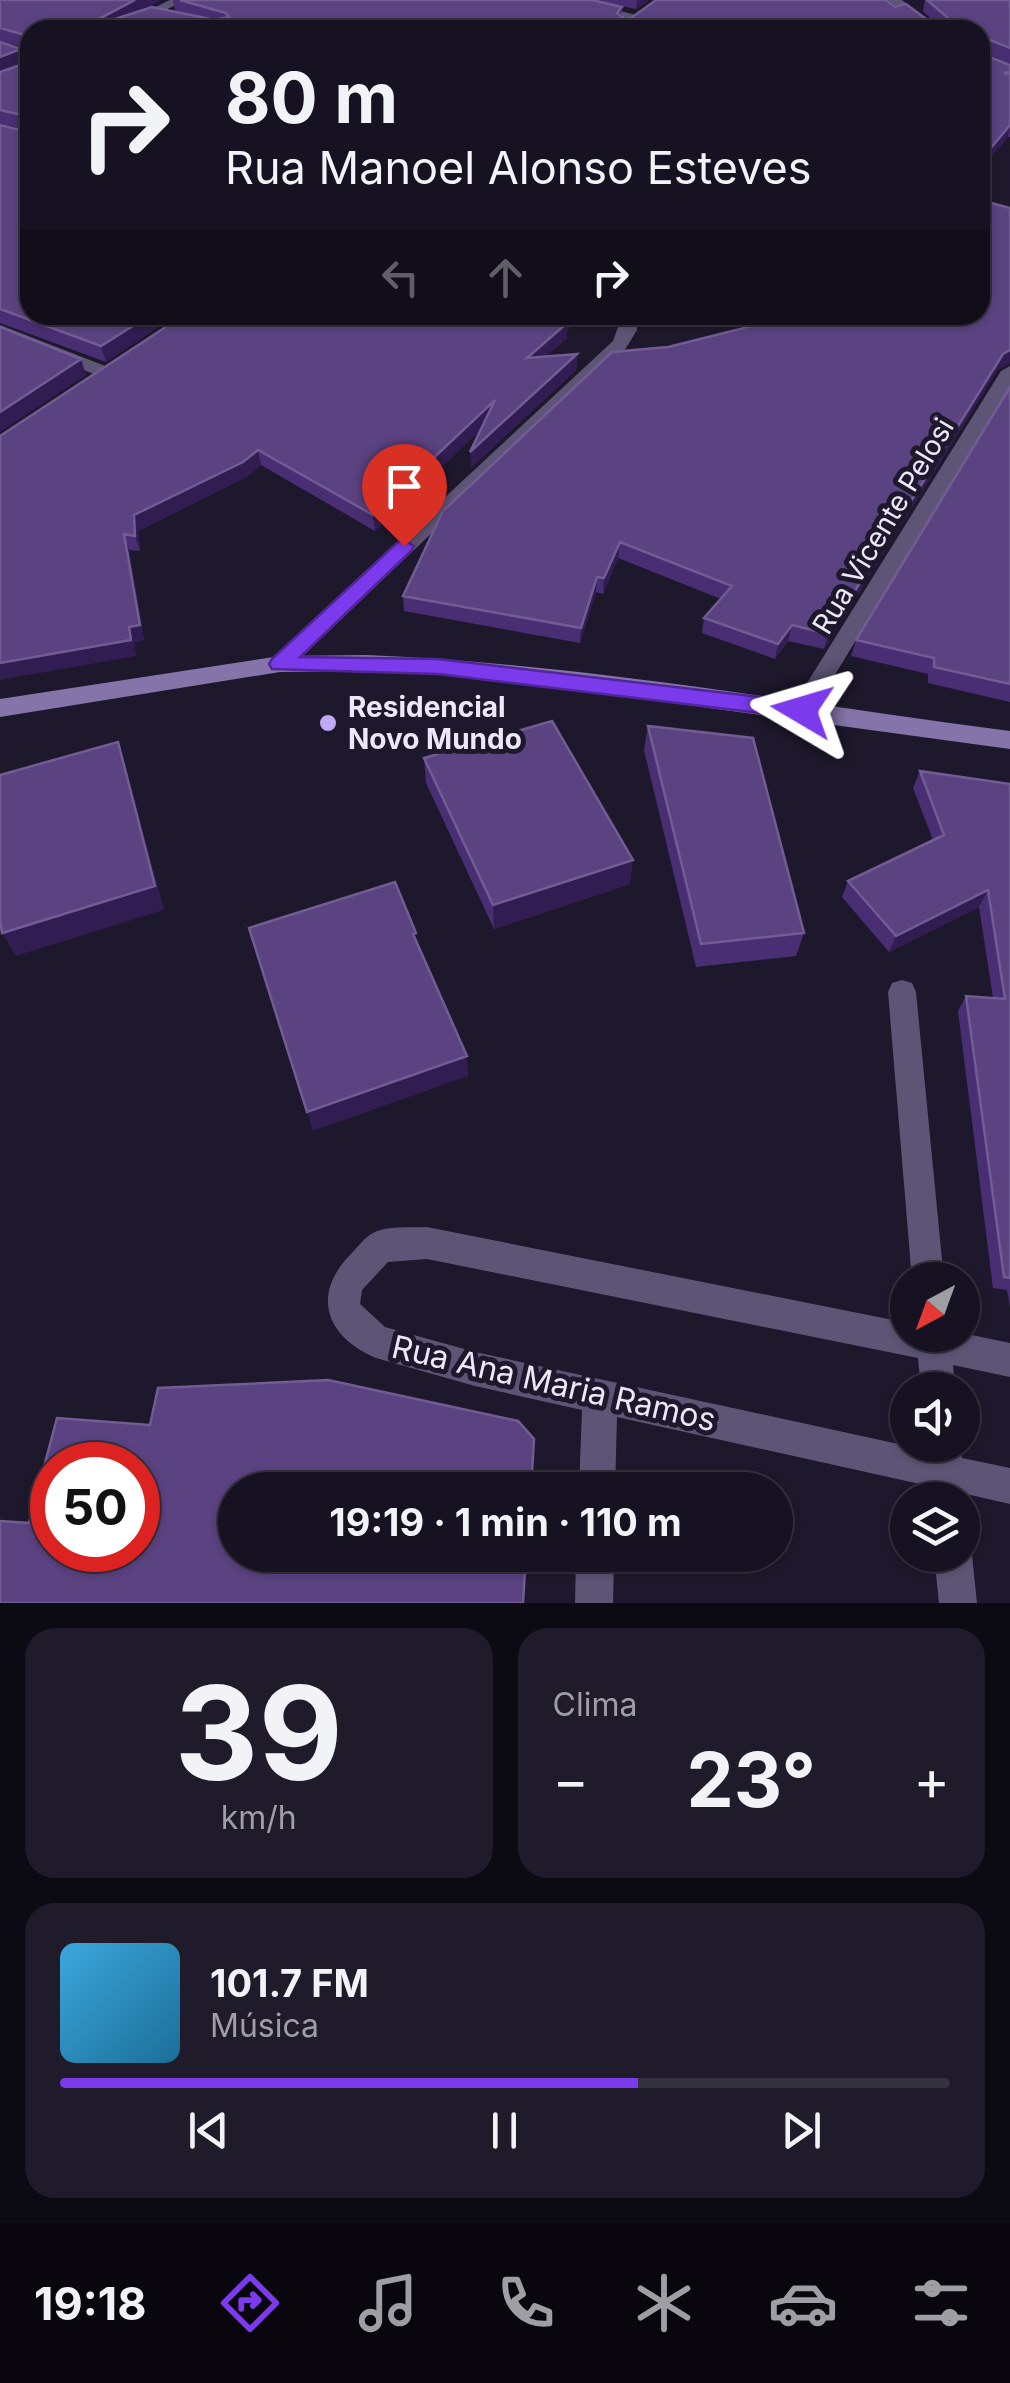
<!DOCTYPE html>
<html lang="pt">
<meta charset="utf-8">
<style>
body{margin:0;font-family:Inter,sans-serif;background:#1f1b2a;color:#f1f3f6;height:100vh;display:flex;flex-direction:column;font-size:38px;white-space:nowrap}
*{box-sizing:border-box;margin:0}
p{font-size:32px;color:#9e9ea5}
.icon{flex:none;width:55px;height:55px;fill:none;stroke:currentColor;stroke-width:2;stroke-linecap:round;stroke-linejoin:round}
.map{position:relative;height:1603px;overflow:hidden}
.sheet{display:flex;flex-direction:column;gap:25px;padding:25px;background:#0c0a12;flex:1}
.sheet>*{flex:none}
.banner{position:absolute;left:20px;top:20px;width:970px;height:305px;border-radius:30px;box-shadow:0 2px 8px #0004,0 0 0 2px #35323f;background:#161221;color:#f1f3f6;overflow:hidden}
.needle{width:65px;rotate:221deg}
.controls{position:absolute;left:890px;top:1262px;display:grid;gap:20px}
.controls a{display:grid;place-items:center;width:90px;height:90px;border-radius:50%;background:#161221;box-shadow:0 2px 8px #0004,0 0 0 2px #35323f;font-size:50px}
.speed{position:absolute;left:30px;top:1442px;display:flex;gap:20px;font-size:50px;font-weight:700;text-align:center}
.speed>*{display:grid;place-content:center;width:130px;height:130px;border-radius:50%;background:#161221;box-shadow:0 2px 8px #0004,0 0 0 2px #35323f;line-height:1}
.speed .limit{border:15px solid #d22;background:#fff;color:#111}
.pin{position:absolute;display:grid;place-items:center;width:85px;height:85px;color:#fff;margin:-102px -42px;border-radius:50% 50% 50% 0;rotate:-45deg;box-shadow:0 0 10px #0007}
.pin .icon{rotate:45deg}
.me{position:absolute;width:110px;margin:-55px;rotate:277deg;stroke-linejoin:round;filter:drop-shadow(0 0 8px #0008)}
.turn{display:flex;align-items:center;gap:35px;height:210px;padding:0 40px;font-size:45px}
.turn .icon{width:130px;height:130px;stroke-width:2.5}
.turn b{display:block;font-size:70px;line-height:85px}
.lanes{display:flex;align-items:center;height:95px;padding:0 40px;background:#0003;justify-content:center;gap:50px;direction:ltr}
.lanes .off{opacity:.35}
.big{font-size:75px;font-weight:700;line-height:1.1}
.sheet .card{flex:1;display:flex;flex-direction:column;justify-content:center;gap:15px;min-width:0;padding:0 35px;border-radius:30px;background:#1f1b2a}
.sheet .dial{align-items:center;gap:0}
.dial b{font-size:130px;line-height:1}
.song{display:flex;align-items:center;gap:30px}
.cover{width:120px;height:120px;border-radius:15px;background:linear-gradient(135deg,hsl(200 70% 55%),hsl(200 70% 35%))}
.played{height:10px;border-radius:5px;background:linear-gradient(90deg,#7c3aed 65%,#35323f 65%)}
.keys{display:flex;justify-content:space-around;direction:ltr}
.heat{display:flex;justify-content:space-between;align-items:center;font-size:55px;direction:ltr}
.sheet .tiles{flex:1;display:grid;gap:25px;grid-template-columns:1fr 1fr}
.card:last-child{grid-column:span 2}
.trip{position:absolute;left:218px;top:1472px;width:575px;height:100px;border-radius:50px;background:#161221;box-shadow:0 2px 8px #0004,0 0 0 2px #35323f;font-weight:700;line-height:100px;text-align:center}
.tabs{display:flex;height:160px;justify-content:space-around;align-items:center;background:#09070d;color:#9e9ea5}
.tabs .icon{width:70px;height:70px}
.tabs .selected{color:#7c3aed}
.tabs b{font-size:45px;color:#f1f3f6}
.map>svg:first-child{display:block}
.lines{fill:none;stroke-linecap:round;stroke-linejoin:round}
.street{fill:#5e5576;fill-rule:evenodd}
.secondary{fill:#8474aa;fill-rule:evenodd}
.wall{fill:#492e73}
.shaded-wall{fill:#311d51}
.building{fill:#5b4281;stroke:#725c94;stroke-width:2.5;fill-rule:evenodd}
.route{fill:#7c3aed;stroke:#51269a;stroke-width:2.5}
.poi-dot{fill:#bfa9f4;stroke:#1e182c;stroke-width:4}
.labels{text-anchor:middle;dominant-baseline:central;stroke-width:10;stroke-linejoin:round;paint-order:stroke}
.street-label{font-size:28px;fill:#ece8f7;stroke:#1e182c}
.poi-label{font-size:28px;font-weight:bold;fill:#ece8f7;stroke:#1e182c;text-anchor:start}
.near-street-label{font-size:32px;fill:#ece8f7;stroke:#1e182c}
</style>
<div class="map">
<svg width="1010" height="1603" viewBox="0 0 1010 1603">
<rect width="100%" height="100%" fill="#1e182c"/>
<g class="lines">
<!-- street -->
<path class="street" d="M 170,0 L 186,0 L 124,30 L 108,30 Z
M 552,0 L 575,0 L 645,17 L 639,21 Z
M 888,0 L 902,0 L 940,30 L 926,30 Z
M 0,43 L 30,52 L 30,60 L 0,51 Z
M 604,315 L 628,315 L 636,321 L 637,330 L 626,348 L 288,670 L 272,670 L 269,664 L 272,658 L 613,341 L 619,324 Z
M 0,325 L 113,369 L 116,373 L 113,377 L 101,377 L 0,336 Z
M 1010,366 L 1010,386 L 810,716 L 794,716 L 790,710 L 794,704 L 1001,371 Z
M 902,980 L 912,983 L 916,992 L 944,1280 L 912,1280 L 888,992 L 892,983 Z
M 427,1227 L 908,1323 L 908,1335 L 962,1333 L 1010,1343 L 1010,1377 L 953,1365 L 955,1390 L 921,1390 L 918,1358 L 427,1259 L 388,1262 L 362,1290 L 360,1304 L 385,1327 L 475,1352 L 926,1450 L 925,1445 L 961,1445 L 962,1458 L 1010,1468 L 1010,1504 L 966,1494 L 962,1509 L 962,1500 L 930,1500 L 929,1486 L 617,1417 L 615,1490 L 579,1490 L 582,1410 L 475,1386 L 376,1358 C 326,1337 311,1295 350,1255 C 357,1248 364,1238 373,1233 C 387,1225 411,1228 427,1227 Z
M 962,1540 L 972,1555 L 977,1603 L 939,1603 L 934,1555 L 962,1555 Z
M 576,1555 L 614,1555 L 613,1603 L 575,1603 Z"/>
<!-- secondary -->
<path class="secondary" d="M 367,655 C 582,664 797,703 1010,731 L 1010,749 L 600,693 L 438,674 L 367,671 L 280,672 L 0,717 L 0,699 L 280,656 Z"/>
</g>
<!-- wall -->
<path class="wall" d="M 0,0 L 175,11 L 173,0 L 592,0 L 622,7 L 621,16 L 627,21 L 895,7 L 929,21 L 933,21 L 923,11 L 925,0 L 1010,0 L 1010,64 L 982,52 L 982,54 L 1010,65 L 1010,137 L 1008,137 L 980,170 L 980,30 L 30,30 L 176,315 L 106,362 L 0,323 L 0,125 L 28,132 L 28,130 L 0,124 L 0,42 L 21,49 L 24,62 L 7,70 L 29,62 L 29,49 L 0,41 Z
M 593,0 L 649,0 L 636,9 Z
M 1010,209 L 1010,363 L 998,369 L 824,649 L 788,641 L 775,659 L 702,633 L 704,618 L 721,599 L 618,558 L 603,594 L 596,592 L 580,643 L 404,611 L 403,596 L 668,347 L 755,325 L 732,315 L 980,315 Z
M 567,330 L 567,338 L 546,356 L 577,354 L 576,370 L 471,468 L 481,429 L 375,531 L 261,465 L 246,477 L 138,531 L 140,551 L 129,550 L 144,640 L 134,642 L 136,656 L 0,436 Z
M 1010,387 L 1010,702 L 928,683 L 928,674 L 851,656 L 856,640 Z
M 648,726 L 804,933 L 796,956 L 696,967 L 644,750 Z
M 424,758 L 630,884 L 494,929 L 426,783 Z
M 920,771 L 1010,784 L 1010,1307 L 1007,1290 L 993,1288 L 958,1011 L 966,996 L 993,998 L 979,907 L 889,952 L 842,897 L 848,881 L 933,840 L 913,788 Z"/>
<!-- shaded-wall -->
<path class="shaded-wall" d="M 135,0 L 162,0 L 106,30 L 101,18 Z
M 637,0 L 649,0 L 636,9 Z
M 21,49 L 24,62 L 0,73 L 0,57 Z
M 1010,125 L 1008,137 L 980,170 L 980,161 Z
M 150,315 L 176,315 L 106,362 L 101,346 Z
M 567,315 L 586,315 L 567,330 L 567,338 L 527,373 L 527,358 L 560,320 Z
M 1010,350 L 1010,363 L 998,369 L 824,649 L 828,634 L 1003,354 Z
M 577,354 L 576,370 L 471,468 L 470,452 Z
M 81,359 L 86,375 L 0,432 L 0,412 Z
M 495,400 L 495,416 L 375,531 L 373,515 Z
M 258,450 L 261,465 L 246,477 L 138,531 L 140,551 L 135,536 L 134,515 Z
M 124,534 L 129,550 L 144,640 L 134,642 L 136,656 L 0,680 L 0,663 L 129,627 Z
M 620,542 L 618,558 L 603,594 L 604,578 Z
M 597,577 L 596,592 L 580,643 L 581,628 Z
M 792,625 L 788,641 L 775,659 L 778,644 Z
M 118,742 L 126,767 L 164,910 L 16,956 L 2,933 Z
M 633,860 L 630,884 L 494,929 L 493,905 Z
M 988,890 L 979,907 L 889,952 L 896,936 Z
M 467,1056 L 468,1076 L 313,1131 L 307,1112 Z"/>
<!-- building -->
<path class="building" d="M 0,0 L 135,0 L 101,18 L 112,20 L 152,7 L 215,20 L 229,17 L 226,13 L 180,0 L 592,0 L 622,7 L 617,13 L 627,21 L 656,0 L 886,0 L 895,7 L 906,4 L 929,21 L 943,21 L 947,17 L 927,0 L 1010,0 L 1010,48 L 985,38 L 980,42 L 980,30 L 30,30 L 30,315 L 150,315 L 101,346 L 0,309 L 0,125 L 28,132 L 27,116 L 0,110 L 0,72 L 29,62 L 29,36 L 0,28 Z
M 0,42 L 21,49 L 0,57 Z
M 980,42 L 982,54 L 1010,65 L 1010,72 L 1004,73 L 1010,74 L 1010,125 L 980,161 Z
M 980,200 L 1010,208 L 1010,350 L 1003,354 L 828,634 L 792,625 L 778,644 L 704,618 L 732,586 L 620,542 L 604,578 L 597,577 L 581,628 L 403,596 L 443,511 L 612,352 L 668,347 L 780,319 L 771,315 L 980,315 Z
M 184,315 L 567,315 L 560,320 L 567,323 L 527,358 L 577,354 L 470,452 L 495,400 L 373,515 L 258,450 L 243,462 L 134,515 L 135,536 L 124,534 L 140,625 L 129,627 L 131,640 L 0,663 L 0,436 Z
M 0,327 L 81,359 L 0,412 Z
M 1010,387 L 1010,684 L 934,667 L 934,658 L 856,640 Z
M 552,721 L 633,860 L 493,905 L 424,758 Z
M 648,726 L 753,738 L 804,933 L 701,944 Z
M 118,742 L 155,886 L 2,933 L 0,918 L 0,775 Z
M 920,771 L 1010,784 L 1010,1278 L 1004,1277 L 966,996 L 1005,999 L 988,890 L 896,936 L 848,881 L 944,835 Z
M 395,882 L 416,933 L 413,934 L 467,1056 L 307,1112 L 249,928 Z
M 328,1380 L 518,1421 L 534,1439 L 531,1490 L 235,1490 L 235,1555 L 526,1555 L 523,1603 L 0,1603 L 0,1521 L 29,1523 L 57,1418 L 150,1425 L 158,1388 ZM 52,1465 L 138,1465 L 138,1550 L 52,1550 Z"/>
<!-- route -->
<path class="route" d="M 404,540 L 414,546 L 411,551 L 300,657 L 438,659 L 802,702 L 813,710 L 802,718 L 438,674 L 272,669 L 269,664 L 272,659 L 398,542 Z"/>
<!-- markers -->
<circle class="poi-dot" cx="328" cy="723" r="10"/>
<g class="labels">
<!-- street labels -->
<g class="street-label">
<text transform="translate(883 526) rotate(-59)">Rua Vicente Pelosi</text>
</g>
<!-- poi labels -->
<g class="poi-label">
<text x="348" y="707">Residencial<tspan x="348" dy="32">Novo Mundo</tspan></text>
</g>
<!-- near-street labels -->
<g class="near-street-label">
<text transform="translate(554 1383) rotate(13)">Rua Ana Maria Ramos</text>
</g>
</g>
</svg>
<div class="controls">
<a><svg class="needle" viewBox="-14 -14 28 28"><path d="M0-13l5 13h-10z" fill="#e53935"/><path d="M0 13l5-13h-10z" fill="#9e9ea5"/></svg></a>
<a><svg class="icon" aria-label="sound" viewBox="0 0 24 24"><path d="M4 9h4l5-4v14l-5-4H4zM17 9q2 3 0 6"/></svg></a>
<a><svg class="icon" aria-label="layers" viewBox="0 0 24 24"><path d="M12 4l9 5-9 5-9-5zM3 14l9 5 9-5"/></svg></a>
</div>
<div class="speed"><div class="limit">50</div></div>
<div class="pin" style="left:404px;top:546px;background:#d93025"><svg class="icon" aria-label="arrive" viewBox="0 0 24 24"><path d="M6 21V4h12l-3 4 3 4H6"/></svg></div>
<svg class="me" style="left:802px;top:710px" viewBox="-20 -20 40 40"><path d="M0-17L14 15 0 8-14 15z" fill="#7c3aed" stroke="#fff" stroke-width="4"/></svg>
<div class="trip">19:19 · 1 min · 110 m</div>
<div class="banner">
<div class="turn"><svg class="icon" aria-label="right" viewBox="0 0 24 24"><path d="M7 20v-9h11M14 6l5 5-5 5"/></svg><div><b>80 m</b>Rua Manoel Alonso Esteves</div></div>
<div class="lanes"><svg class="icon off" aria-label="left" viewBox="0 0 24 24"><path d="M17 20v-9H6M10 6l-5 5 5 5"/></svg><svg class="icon off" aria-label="ahead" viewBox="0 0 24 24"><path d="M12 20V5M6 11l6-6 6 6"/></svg><svg class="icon" aria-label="right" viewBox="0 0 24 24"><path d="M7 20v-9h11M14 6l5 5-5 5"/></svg></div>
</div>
</div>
<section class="sheet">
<div class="tiles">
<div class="card dial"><b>39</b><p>km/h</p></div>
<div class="card"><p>Clima</p>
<div class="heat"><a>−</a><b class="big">23°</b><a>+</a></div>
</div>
<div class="card">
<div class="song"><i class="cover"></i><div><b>101.7 FM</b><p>Música</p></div></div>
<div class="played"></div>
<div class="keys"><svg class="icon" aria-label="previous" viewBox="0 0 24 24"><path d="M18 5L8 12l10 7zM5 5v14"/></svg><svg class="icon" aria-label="pause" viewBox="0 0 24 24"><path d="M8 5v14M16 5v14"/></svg><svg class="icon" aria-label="next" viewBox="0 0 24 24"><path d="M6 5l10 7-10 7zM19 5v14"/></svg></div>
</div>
</div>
</section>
<nav class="tabs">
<b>19:18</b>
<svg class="icon selected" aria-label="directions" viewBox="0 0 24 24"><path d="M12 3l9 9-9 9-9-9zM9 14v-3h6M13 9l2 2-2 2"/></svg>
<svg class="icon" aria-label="music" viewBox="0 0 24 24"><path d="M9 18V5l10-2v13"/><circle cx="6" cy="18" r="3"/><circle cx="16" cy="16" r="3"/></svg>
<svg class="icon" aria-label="phone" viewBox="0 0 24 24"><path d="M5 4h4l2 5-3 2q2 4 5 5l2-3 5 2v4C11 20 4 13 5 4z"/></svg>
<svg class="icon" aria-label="climate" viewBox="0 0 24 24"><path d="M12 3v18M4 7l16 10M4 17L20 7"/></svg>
<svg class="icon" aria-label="car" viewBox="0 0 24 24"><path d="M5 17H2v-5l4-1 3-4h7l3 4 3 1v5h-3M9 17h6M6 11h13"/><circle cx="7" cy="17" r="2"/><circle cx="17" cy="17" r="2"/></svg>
<svg class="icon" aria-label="filters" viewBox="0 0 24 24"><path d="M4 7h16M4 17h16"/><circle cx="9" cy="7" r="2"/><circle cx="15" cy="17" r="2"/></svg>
</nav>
